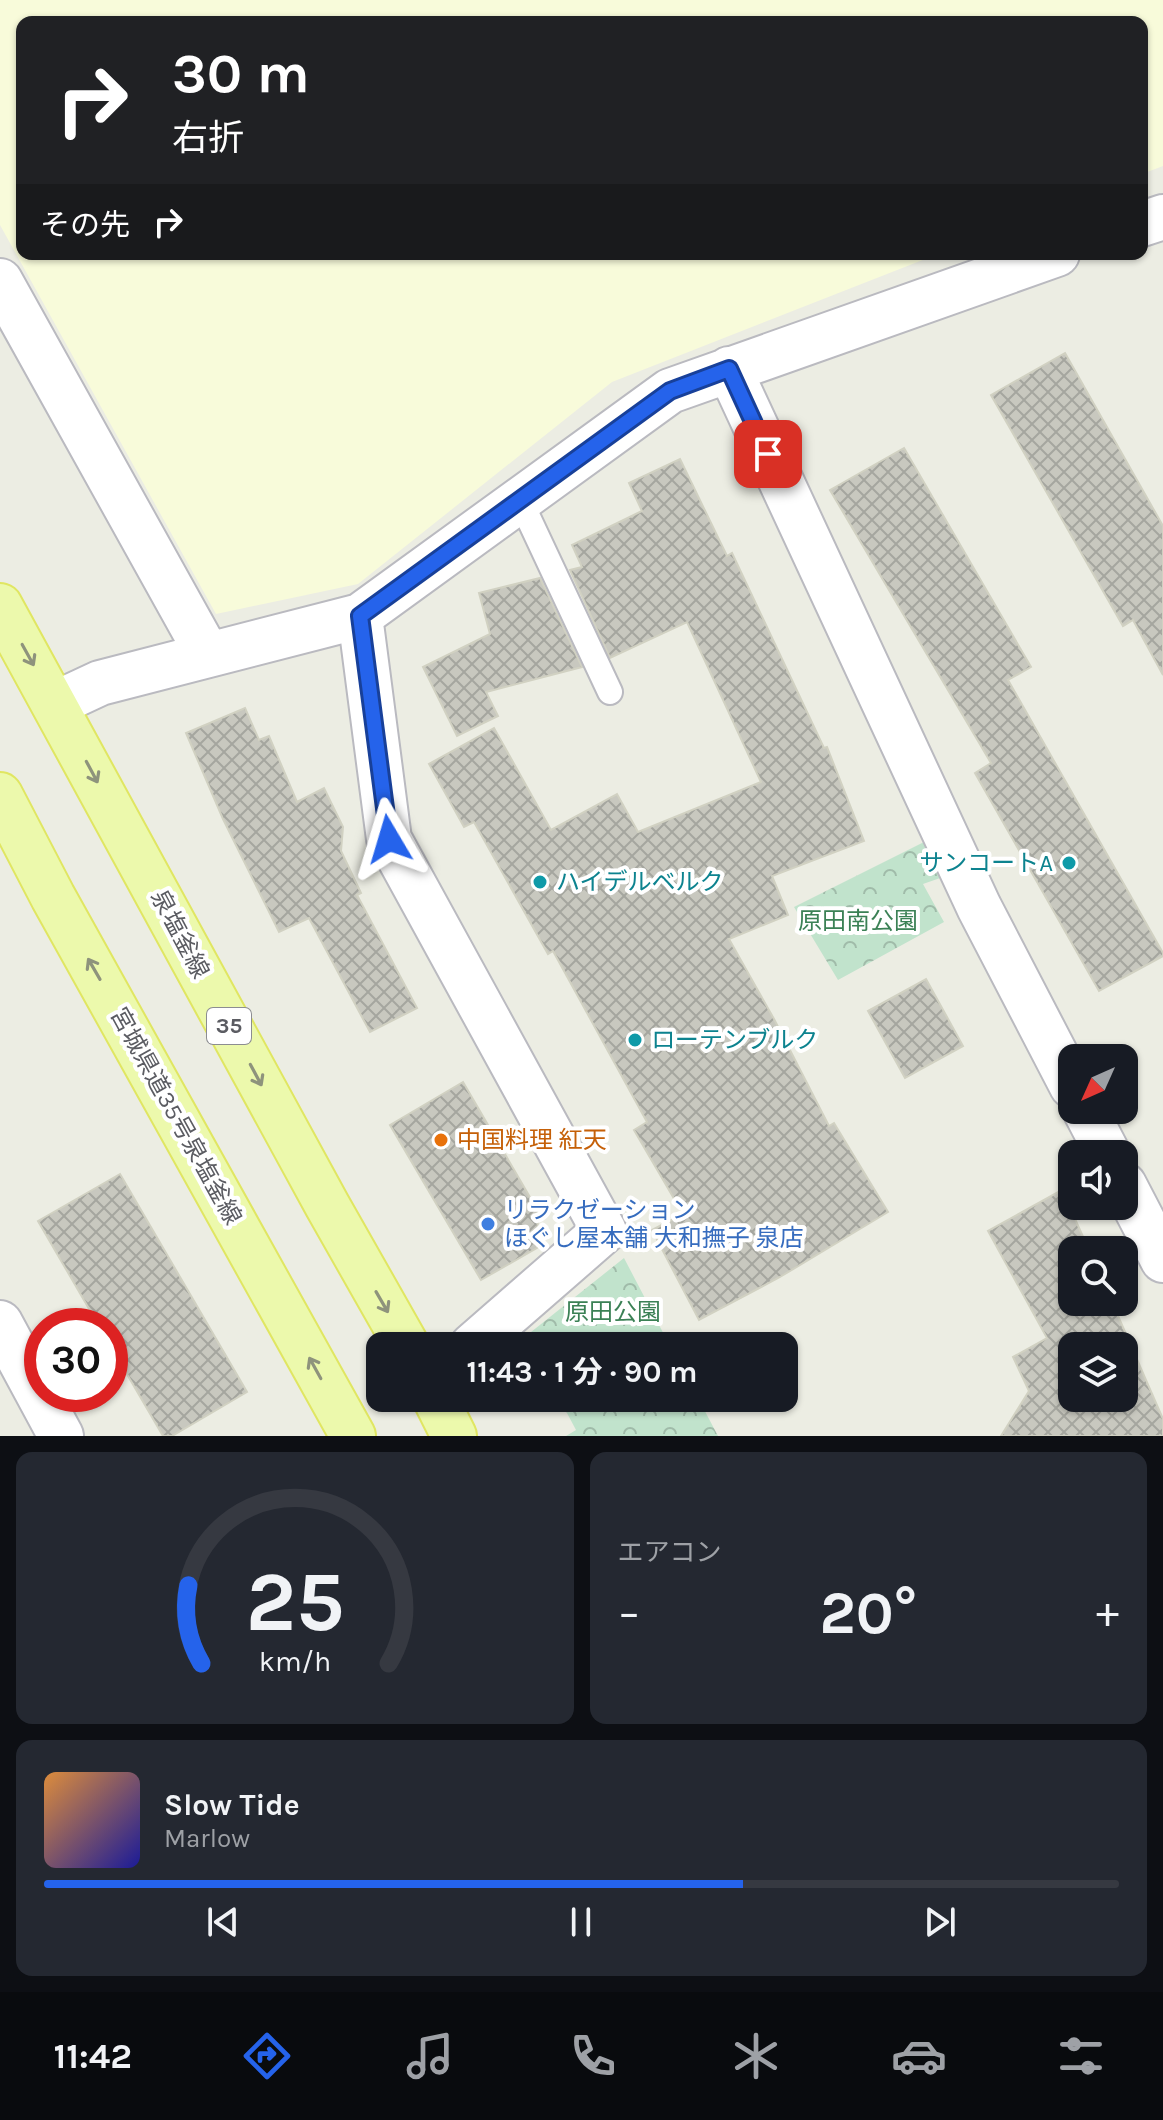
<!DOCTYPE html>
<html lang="ja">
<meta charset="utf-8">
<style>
body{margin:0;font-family:Karla,"Noto Sans JP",sans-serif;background:#242831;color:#f1f3f6;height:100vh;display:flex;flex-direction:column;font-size:30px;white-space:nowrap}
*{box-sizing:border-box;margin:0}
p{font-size:26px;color:#9ea1a6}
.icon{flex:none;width:44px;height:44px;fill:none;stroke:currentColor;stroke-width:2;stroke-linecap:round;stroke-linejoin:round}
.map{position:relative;height:1436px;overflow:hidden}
.panel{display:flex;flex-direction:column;gap:16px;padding:16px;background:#0d0f14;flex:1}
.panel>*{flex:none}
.guide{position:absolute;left:16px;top:16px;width:1132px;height:244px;border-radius:16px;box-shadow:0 2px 6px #0004;background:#202124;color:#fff;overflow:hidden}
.needle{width:52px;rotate:225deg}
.controls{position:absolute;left:1058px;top:1044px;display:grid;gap:16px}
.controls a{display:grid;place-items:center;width:80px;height:80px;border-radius:16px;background:#171b24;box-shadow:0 2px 6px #0004;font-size:40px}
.speed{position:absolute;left:24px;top:1308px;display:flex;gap:16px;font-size:40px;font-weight:700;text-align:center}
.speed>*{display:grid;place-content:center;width:104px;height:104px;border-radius:50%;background:#171b24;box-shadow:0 2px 6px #0004;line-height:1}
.speed .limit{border:12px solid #d22;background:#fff;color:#111}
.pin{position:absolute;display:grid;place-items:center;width:68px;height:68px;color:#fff;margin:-34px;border-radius:16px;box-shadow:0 4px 12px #0006}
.me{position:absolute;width:88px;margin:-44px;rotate:353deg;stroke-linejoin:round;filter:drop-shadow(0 0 6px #0008)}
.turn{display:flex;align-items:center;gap:28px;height:168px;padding:0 24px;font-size:36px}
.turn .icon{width:104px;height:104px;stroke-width:2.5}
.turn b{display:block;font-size:56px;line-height:68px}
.then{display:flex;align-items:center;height:76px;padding:0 24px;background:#0003;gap:16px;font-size:30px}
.big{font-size:60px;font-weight:700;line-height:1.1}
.panel .card{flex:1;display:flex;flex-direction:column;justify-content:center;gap:12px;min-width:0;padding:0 28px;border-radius:16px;background:#242831}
.panel .dial{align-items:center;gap:0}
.dial svg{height:208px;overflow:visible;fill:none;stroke:#363941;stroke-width:7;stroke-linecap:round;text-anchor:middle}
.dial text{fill:#f1f3f6;stroke:none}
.song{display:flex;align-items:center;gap:24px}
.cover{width:96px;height:96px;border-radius:12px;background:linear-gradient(135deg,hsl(30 70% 55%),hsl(240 70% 35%))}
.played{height:8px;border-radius:4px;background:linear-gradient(90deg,#2563eb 65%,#363941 65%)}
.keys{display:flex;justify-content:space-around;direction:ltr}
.heat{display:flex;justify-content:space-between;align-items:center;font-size:44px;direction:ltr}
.panel .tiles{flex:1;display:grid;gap:16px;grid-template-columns:1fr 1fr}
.card:last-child{grid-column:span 2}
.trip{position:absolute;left:366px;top:1332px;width:432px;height:80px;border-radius:16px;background:#171b24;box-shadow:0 2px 6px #0004;font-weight:700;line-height:80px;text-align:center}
.tab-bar{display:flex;height:128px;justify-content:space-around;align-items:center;background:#090b0e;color:#9ea1a6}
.tab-bar .icon{width:56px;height:56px}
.tab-bar .current{color:#2563eb}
.tab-bar b{font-size:36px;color:#f1f3f6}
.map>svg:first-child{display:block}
.commercial{fill:#f8fbda}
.park{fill:url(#park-crowns)}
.building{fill:url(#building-cross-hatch);stroke:#d1d1c2;stroke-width:2;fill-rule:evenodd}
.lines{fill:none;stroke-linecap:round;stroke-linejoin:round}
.lane-casing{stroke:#babac0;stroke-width:28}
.street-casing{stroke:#babac0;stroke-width:48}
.primary-casing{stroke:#e0e662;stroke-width:48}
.lane{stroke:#fff;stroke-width:24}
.street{stroke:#fff;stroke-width:44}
.primary{stroke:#ecf9ac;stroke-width:44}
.oneway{stroke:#8e937c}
.route-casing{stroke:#184099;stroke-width:20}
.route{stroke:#2563eb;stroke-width:14}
.culture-dot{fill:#0f9aa8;stroke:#fff;stroke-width:3}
.food-dot{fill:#e8710a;stroke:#fff;stroke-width:3}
.shop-dot{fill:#3f7fe0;stroke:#fff;stroke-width:3}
.labels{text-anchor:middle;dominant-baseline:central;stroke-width:8;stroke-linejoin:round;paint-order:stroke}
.shield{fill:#fff;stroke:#8c8d91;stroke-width:2}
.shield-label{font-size:22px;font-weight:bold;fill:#5b5c62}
.culture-label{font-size:24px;fill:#0d838f;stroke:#fff;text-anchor:start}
.park-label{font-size:24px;fill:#3b8155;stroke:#fff}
.street-label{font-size:24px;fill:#5b5c62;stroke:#fff}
.food-label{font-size:24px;fill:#c56008;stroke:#fff;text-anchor:start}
.shop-label{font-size:24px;fill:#366cbe;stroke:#fff;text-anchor:start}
</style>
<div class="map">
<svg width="1163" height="1436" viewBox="0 0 1163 1436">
<defs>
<pattern id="park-crowns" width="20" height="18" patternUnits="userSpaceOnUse" patternTransform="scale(2)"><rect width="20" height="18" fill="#c1e3cc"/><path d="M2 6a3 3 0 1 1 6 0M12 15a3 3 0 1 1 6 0" fill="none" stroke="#a0bba9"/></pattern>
<pattern id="building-cross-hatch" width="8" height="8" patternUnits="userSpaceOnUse" patternTransform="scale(2)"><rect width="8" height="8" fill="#c8c8bf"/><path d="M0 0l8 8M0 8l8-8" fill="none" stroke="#a5a69f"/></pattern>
</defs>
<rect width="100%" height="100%" fill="#ecede3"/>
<!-- commercial -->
<path class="commercial" d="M 0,0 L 1163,0 L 1163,166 L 1142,174 L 1142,22 L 22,22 L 22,254 L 938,254 L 612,382 L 358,584 L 216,614 L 0,225 Z"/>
<!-- park -->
<path class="park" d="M 924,842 L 943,877 L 923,884 L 944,922 L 838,980 L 794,907 Z
M 624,1258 L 670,1346 L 531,1346 L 526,1336 Z
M 559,1398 L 698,1398 L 718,1436 L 566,1436 L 576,1430 Z"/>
<!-- building -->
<path class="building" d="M 1065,353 L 1163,526 L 1163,675 L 1133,620 L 1123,626 L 991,395 Z
M 904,448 L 1031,667 L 1008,680 L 1163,953 L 1163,956 L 1099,991 L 975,773 L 991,763 L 830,490 Z
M 680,459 L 727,556 L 732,553 L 824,748 L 827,747 L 864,841 L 772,876 L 788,915 L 729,939 L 774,1019 L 829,1126 L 834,1123 L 888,1212 L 780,1277 L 699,1320 L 652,1230 L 683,1214 L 634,1130 L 647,1122 L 553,951 L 548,954 L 474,822 L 464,827 L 429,764 L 494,728 L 551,830 L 617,794 L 638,832 L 761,782 L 687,622 L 610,658 L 570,570 L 582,567 L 572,545 L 642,511 L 629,483 Z
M 540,578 L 582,667 L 486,692 L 498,716 L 457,736 L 423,667 L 490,634 L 479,593 Z
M 245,708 L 259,740 L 269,736 L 297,802 L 324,788 L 343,827 L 341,851 L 361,893 L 357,895 L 417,1008 L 370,1032 L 309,918 L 279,932 L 223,819 L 186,733 Z
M 926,979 L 963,1046 L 905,1078 L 868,1011 Z
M 463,1082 L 538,1211 L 537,1248 L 481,1280 L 390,1125 Z
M 120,1174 L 247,1392 L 172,1436 L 163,1436 L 110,1345 L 110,1326 L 99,1326 L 38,1221 Z
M 1062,1190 L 1089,1250 L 1072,1250 L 1072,1302 L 1112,1302 L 1163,1419 L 1163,1436 L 1001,1436 L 1029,1391 L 1013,1357 L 1047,1338 L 988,1231 ZM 1072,1346 L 1124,1346 L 1124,1398 L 1072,1398 Z"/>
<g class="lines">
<defs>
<path id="lane" d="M 520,500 L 610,692"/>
<path id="street" d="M 1142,224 L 1163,217
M 0,281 L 208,655
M 729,369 L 979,907 L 1072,1086
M 360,616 L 389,839 L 604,1231 L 472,1346
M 55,704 L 100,683 L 360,616 L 670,391 L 1057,254
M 1085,1110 L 1108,1154
M 1124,1185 L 1163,1260
M 0,1323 L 61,1436"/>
<path id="primary" d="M 0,606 L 327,1205 L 407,1346
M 0,795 L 53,897 L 353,1436
M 435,1398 L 454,1436"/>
</defs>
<!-- lane casing -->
<use href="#lane" class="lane-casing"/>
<!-- street casing -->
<use href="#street" class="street-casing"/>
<!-- primary casing -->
<use href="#primary" class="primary-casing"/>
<!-- lane -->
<use href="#lane" class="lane"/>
<!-- street -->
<use href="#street" class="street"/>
<!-- primary -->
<use href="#primary" class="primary"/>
</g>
<!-- one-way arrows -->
<defs><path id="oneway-shaft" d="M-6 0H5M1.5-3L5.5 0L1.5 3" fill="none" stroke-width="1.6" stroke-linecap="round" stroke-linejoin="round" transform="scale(2)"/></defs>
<g class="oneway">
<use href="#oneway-shaft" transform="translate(28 655) rotate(61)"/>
<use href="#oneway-shaft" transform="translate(92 772) rotate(62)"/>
<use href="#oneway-shaft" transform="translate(94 969) rotate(-120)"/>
<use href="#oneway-shaft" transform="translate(256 1075) rotate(62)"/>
<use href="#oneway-shaft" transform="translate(382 1302) rotate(60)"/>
<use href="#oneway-shaft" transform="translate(315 1368) rotate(-119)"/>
</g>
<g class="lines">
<defs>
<path id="route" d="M 389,839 L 360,616 L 670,391 L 729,369 L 768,454"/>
</defs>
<!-- route casing -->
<use href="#route" class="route-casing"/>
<!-- route -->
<use href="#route" class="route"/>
</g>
<!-- markers -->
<g class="culture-dot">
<circle cx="1069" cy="863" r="8"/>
<circle cx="540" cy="882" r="8"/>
<circle cx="635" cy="1040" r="8"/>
</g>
<circle class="food-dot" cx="441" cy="1140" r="8"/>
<circle class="shop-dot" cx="488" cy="1224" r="8"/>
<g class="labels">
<!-- shield labels -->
<rect class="shield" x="207" y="1008" width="44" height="36" rx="6"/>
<g class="shield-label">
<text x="229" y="1026">35</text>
</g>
<!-- culture labels -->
<g class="culture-label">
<text x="1053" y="863" text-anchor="end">サンコートA</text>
<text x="556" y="882">ハイデルベルク</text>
<text x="651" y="1040">ローテンブルク</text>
</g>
<!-- park labels -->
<g class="park-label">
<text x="858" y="921">原田南公園</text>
<text x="613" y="1312">原田公園</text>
</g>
<!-- street labels -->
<g class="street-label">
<text transform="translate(180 934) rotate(62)">泉塩釜線</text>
<text transform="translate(176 1116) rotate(61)">宮城県道35号泉塩釜線</text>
</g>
<!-- food labels -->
<g class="food-label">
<text x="457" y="1140">中国料理 紅天</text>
</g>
<!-- shop labels -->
<g class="shop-label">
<text x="504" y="1210">リラクゼーション<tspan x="504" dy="28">ほぐし屋本舗 大和撫子 泉店</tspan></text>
</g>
</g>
</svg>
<div class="controls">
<a><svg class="needle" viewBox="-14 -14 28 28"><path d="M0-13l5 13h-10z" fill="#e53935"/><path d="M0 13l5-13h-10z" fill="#9ea1a6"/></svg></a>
<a><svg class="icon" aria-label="sound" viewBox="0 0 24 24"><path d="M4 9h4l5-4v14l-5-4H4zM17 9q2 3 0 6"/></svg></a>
<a><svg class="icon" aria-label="search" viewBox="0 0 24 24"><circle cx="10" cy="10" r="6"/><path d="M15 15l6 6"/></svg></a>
<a><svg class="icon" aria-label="layers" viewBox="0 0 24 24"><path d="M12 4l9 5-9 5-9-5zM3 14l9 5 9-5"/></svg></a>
</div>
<div class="speed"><div class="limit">30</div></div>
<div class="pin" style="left:768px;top:454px;background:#d93025"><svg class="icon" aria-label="arrive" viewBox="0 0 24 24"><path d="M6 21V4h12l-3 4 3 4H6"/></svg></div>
<svg class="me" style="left:389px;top:839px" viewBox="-20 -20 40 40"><path d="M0-17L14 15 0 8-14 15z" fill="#2563eb" stroke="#fff" stroke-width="4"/></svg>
<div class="trip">11:43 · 1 分 · 90 m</div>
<div class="guide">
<div class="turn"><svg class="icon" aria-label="right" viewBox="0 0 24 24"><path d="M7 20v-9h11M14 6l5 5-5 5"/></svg><div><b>30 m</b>右折</div></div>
<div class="then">その先<svg class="icon" aria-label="right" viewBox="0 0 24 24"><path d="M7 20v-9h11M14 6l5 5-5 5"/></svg></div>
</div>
</div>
<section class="panel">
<div class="tiles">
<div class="card dial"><svg viewBox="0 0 100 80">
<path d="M14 69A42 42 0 1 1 86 69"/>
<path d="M14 69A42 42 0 0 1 9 39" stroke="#2563eb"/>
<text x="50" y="56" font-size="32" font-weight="700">25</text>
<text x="50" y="72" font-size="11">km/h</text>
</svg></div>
<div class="card"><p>エアコン</p>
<div class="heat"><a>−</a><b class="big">20°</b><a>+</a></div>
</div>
<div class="card">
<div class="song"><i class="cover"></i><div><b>Slow Tide</b><p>Marlow</p></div></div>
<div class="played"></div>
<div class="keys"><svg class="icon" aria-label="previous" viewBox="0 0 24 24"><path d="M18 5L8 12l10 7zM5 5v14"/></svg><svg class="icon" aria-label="pause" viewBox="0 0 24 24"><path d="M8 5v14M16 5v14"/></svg><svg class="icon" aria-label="next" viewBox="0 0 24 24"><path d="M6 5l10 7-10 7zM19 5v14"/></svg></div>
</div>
</div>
</section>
<nav class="tab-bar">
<b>11:42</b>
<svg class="icon current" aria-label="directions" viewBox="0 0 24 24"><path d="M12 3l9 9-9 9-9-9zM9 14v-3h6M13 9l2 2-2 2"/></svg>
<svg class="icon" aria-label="music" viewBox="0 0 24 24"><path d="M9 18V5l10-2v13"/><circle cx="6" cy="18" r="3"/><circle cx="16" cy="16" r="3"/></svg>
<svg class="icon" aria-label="phone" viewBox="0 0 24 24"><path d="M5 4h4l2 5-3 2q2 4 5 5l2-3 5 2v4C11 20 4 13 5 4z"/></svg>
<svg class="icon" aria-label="climate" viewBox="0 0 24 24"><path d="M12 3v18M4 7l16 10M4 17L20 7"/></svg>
<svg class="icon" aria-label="car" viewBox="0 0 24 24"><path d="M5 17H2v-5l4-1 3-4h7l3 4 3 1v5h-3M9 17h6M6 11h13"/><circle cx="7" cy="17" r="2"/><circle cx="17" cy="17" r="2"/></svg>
<svg class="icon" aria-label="filters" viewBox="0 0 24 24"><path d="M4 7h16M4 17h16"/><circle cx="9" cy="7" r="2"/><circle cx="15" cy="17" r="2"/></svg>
</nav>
